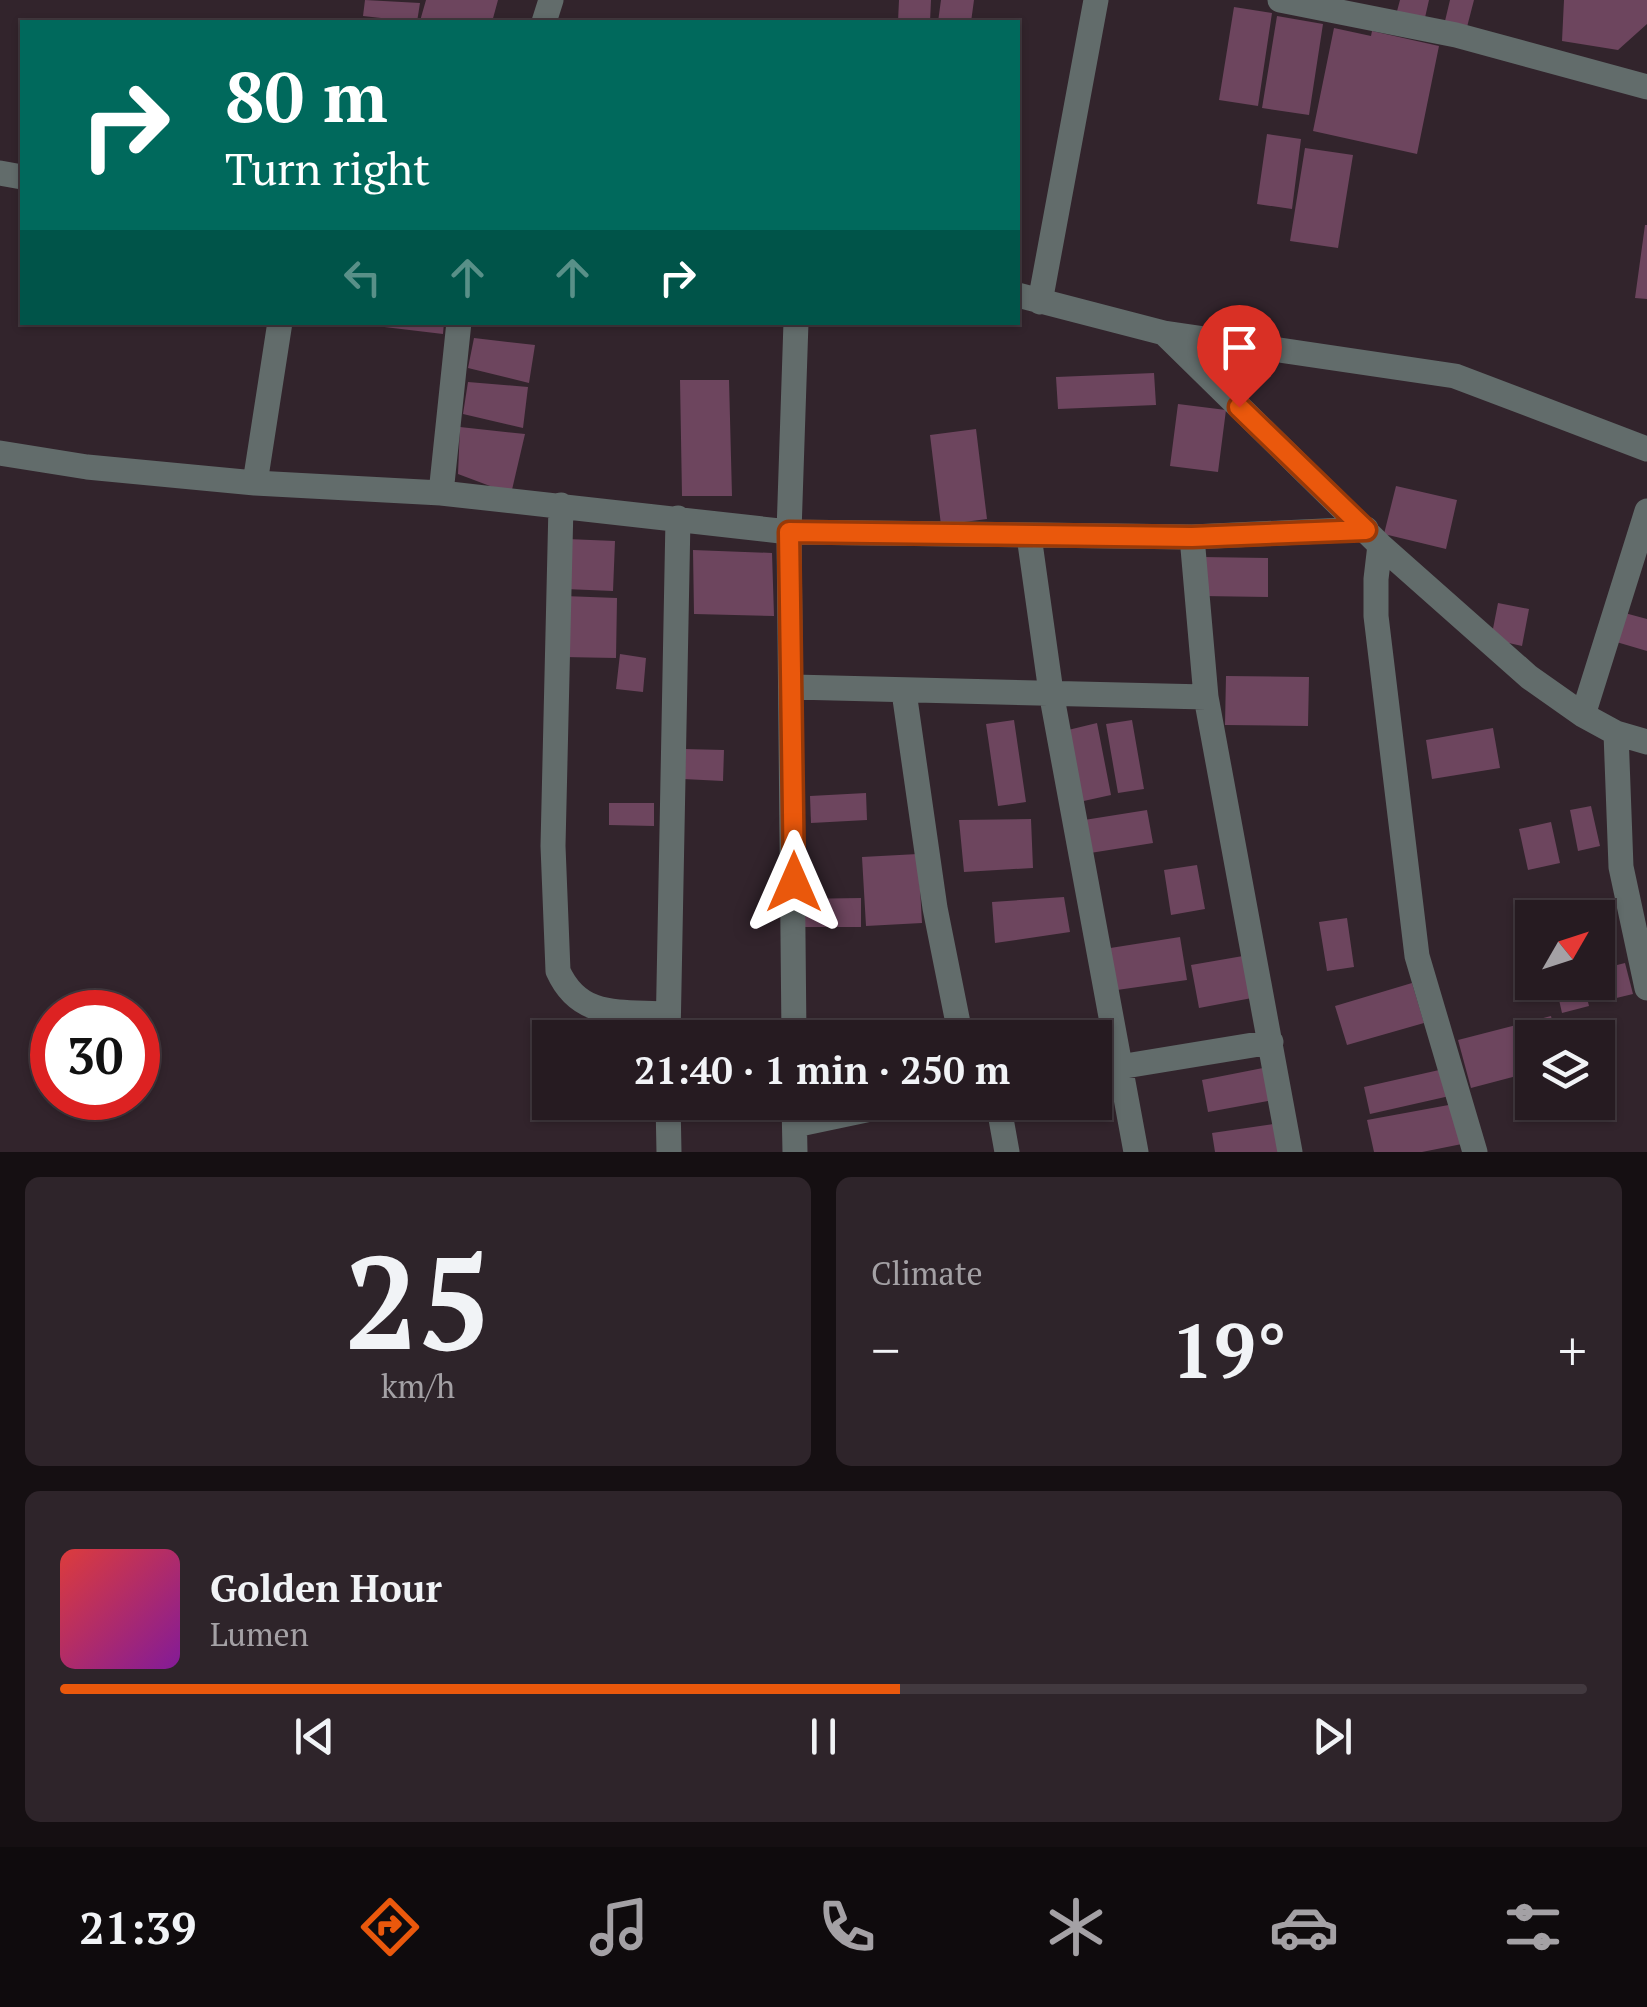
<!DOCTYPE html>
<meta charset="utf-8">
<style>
body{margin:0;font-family:"PT Serif",serif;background:#2e242a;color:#f1f3f6;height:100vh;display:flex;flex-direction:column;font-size:38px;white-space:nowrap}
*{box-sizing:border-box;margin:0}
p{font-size:32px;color:#a4a1a5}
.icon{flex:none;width:55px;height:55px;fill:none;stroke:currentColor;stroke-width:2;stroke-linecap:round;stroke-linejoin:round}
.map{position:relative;height:1152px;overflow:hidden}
.panel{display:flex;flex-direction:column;gap:25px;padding:25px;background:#150f12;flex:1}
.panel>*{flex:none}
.top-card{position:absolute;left:20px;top:20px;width:1000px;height:305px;border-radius:0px;box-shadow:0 2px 8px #0004,0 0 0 2px #42393f;background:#00695c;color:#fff;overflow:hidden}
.needle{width:65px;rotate:51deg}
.fabs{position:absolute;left:1515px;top:900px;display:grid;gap:20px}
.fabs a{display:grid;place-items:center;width:100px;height:100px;border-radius:0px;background:#261b21;box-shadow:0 2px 8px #0004,0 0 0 2px #42393f;font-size:50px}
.speed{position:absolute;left:30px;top:990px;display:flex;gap:20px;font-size:50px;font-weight:700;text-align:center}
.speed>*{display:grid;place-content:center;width:130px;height:130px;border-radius:50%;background:#261b21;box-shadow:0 2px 8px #0004,0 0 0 2px #42393f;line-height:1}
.speed .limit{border:15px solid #d22;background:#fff;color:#111}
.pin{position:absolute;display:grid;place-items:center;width:85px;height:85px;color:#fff;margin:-102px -42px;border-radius:50% 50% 50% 0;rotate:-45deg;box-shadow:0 0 10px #0007}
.pin .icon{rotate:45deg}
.me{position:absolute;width:110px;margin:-55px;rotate:0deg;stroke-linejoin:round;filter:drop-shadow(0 0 8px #0008)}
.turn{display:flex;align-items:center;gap:35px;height:210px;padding:0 40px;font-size:45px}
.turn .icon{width:130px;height:130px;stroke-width:2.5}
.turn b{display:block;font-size:70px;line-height:85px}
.lanes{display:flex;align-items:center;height:95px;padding:0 40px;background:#0003;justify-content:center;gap:50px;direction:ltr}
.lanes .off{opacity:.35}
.big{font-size:75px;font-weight:700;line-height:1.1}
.panel .tile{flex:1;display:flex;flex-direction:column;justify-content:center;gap:15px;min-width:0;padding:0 35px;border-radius:15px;background:#2e242a}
.panel .dial{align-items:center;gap:0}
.dial b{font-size:130px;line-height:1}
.song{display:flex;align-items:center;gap:30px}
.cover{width:120px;height:120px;border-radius:15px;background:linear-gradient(135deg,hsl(0 70% 55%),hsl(290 70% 35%))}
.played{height:10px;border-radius:5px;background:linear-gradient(90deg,#ea580c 55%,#42393f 55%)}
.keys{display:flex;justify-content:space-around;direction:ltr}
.heat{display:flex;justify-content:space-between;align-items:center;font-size:55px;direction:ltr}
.panel .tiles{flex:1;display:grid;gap:25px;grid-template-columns:1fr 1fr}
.tile:last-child{grid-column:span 2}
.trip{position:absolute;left:532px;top:1020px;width:580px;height:100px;border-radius:0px;background:#261b21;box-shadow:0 2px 8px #0004,0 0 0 2px #42393f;font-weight:700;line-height:100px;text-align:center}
.tab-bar{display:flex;height:160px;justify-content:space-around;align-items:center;background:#0f0b0d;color:#a4a1a5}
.tab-bar .icon{width:70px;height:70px}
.tab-bar .selected{color:#ea580c}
.tab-bar b{font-size:45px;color:#f1f3f6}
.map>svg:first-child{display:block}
.building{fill:#6d455e}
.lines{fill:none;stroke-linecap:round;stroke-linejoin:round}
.minor{stroke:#626c6b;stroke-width:25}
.route-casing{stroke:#983908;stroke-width:25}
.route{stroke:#ea580c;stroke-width:18}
</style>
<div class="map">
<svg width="1647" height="1152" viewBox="0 0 1647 1152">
<rect width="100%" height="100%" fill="#32242c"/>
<!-- building -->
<path class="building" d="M 365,0 L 420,3 L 417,22 L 363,16 Z
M 426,0 L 498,0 L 492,22 L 426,22 L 420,21 Z
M 899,0 L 931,0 L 930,22 L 898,22 Z
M 941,0 L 974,0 L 971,22 L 938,22 Z
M 1400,0 L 1429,0 L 1424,22 L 1396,15 Z
M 1450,0 L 1474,0 L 1467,27 L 1445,21 Z
M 1564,0 L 1647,0 L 1647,24 L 1618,50 L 1562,41 Z
M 1234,7 L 1272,13 L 1258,106 L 1219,100 Z
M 1277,16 L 1323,24 L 1309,115 L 1262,108 Z
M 1334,28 L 1371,36 L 1372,31 L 1439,46 L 1417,154 L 1313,131 Z
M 1267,134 L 1301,139 L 1292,209 L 1257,204 Z
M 1305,148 L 1353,155 L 1338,248 L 1290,241 Z
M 1645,225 L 1647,225 L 1647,299 L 1635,298 Z
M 377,322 L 444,322 L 443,334 L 376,326 Z
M 474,338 L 535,345 L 529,383 L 468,368 Z
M 1154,373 L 1156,405 L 1058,409 L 1056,377 Z
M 680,380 L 729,380 L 732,496 L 682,496 Z
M 468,382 L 528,387 L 523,428 L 463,414 Z
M 1178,404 L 1226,410 L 1218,472 L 1170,466 Z
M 460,427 L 525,434 L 511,494 L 458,474 Z
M 976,429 L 987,519 L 941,525 L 930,435 Z
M 1396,486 L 1457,500 L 1446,549 L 1384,534 Z
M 567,539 L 615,541 L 613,591 L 565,589 Z
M 693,550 L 772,553 L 774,616 L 694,614 Z
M 1202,557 L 1268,558 L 1268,597 L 1202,596 Z
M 564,596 L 617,598 L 616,658 L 563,657 Z
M 1498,603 L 1529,609 L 1522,646 L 1491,639 Z
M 1621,612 L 1647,619 L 1647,651 L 1613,641 Z
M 620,654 L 646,658 L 643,692 L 616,689 Z
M 1226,676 L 1309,677 L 1308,726 L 1225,725 Z
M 1014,720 L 1026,802 L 998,806 L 986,724 Z
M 1132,720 L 1144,789 L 1118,793 L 1106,724 Z
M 1097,723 L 1111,795 L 1079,802 L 1064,731 Z
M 1493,728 L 1500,768 L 1432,779 L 1426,740 Z
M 683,749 L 724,750 L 723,781 L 683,779 Z
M 866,793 L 867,820 L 811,823 L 810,796 Z
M 609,803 L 654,803 L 654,826 L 609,825 Z
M 1591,806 L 1600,846 L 1578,851 L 1570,810 Z
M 1147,810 L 1153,843 L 1084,854 L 1078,821 Z
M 1031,819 L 1033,868 L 964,872 L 959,820 Z
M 1551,822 L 1560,863 L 1528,870 L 1519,829 Z
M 918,854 L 922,923 L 866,926 L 862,857 Z
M 1197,865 L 1205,909 L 1171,915 L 1164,870 Z
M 1064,897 L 1070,932 L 995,943 L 992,902 Z
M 861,898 L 861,927 L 797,927 L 797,899 Z
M 1347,918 L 1354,967 L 1327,971 L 1319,922 Z
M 1180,937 L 1187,980 L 1110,991 L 1104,949 Z
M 1243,956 L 1252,998 L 1199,1008 L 1191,965 Z
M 1625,963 L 1633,994 L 1608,1000 L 1601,969 Z
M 1555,982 L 1583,982 L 1589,1006 L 1562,1013 Z
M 1412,983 L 1424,1023 L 1347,1045 L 1335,1006 Z
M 1551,1016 L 1556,1038 L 1532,1038 L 1532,1072 L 1471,1088 L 1458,1040 Z
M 1268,1067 L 1274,1100 L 1208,1112 L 1202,1080 Z
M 1448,1068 L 1454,1095 L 1370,1114 L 1364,1087 Z
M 1454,1104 L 1462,1144 L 1422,1152 L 1374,1152 L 1367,1120 Z
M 1280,1123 L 1284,1152 L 1215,1152 L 1212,1133 Z"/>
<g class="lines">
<!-- minor -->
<path class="minor" d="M 1280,0 L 1456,35 L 1647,87
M 544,22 L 551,0
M 0,173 L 22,177
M 1018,295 L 1164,333 L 1380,545 L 1529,677 L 1583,715 L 1616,733 L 1647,742
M 1040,302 L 1096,0
M 1164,333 L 1455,376 L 1647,449
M 0,453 L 87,467 L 255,483 L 441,493 L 789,532 L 1192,537 L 1366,529
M 255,483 L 280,322
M 441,493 L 459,322
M 561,505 L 553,846 L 558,971 C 580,1020 622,1011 668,1014
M 1029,536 L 1051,692 L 1136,1152
M 1192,537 L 1206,697 L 1290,1152
M 1380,545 L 1376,579 L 1376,616 L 1417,956 L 1475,1152
M 793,687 L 1206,697
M 904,692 L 935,908 L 961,1038
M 1583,715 L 1647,511
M 1616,733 L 1621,867 L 1647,988
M 668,1038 L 678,518
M 794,1038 L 789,532 L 796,322
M 1095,1071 L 1271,1042
M 668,1102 L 669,1152
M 794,1102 L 795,1152
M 998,1102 L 1007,1152
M 795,1125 L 904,1102"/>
</g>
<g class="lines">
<defs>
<path id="route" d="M 794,882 L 789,532 L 1192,537 L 1366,530 L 1239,407"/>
</defs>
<!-- route casing -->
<use href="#route" class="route-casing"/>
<!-- route -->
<use href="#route" class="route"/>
</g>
</svg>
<div class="fabs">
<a><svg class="needle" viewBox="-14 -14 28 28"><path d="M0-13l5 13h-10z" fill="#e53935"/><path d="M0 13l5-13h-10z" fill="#a4a1a5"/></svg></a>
<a><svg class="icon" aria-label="layers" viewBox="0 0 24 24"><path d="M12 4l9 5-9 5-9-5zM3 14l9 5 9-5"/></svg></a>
</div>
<div class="speed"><div class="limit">30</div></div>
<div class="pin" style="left:1239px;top:407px;background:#d93025"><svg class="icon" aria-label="arrive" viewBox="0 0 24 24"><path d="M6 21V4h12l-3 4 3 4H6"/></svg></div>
<svg class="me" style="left:794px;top:882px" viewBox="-20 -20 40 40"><path d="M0-17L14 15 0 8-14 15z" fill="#ea580c" stroke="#fff" stroke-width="4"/></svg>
<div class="trip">21:40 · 1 min · 250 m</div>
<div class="top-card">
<div class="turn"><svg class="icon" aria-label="right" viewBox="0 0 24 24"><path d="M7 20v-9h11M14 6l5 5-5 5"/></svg><div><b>80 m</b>Turn right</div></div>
<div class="lanes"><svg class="icon off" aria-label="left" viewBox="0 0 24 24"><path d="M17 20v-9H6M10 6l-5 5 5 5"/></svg><svg class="icon off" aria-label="ahead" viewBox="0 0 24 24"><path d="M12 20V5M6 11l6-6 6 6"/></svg><svg class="icon off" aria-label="ahead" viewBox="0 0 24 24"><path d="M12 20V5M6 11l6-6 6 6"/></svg><svg class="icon" aria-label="right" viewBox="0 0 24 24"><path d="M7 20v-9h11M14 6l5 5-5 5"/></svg></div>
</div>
</div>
<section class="panel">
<div class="tiles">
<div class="tile dial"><b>25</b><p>km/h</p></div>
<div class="tile"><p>Climate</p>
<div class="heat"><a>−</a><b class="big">19°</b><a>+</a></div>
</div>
<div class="tile">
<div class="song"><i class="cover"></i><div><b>Golden Hour</b><p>Lumen</p></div></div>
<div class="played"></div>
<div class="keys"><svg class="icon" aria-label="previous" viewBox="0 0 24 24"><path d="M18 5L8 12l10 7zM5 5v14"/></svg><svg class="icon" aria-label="pause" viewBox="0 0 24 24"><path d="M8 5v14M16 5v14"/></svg><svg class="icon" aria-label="next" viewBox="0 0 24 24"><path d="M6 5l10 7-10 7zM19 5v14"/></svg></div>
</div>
</div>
</section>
<nav class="tab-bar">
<b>21:39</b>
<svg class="icon selected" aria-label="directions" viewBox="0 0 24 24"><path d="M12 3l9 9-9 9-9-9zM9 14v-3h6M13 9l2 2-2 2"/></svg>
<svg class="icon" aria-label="music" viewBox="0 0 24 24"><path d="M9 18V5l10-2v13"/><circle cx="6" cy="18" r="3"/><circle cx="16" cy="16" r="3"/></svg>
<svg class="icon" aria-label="phone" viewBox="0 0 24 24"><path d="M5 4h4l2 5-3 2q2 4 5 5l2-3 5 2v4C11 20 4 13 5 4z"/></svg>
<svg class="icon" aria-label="climate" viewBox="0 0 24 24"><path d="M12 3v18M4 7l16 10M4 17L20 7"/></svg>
<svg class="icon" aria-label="car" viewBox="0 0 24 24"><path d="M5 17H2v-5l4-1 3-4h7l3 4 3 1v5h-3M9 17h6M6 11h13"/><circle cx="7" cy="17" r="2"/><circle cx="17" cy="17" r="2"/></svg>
<svg class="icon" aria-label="filters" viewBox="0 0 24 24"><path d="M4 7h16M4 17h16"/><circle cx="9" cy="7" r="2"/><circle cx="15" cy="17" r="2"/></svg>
</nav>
